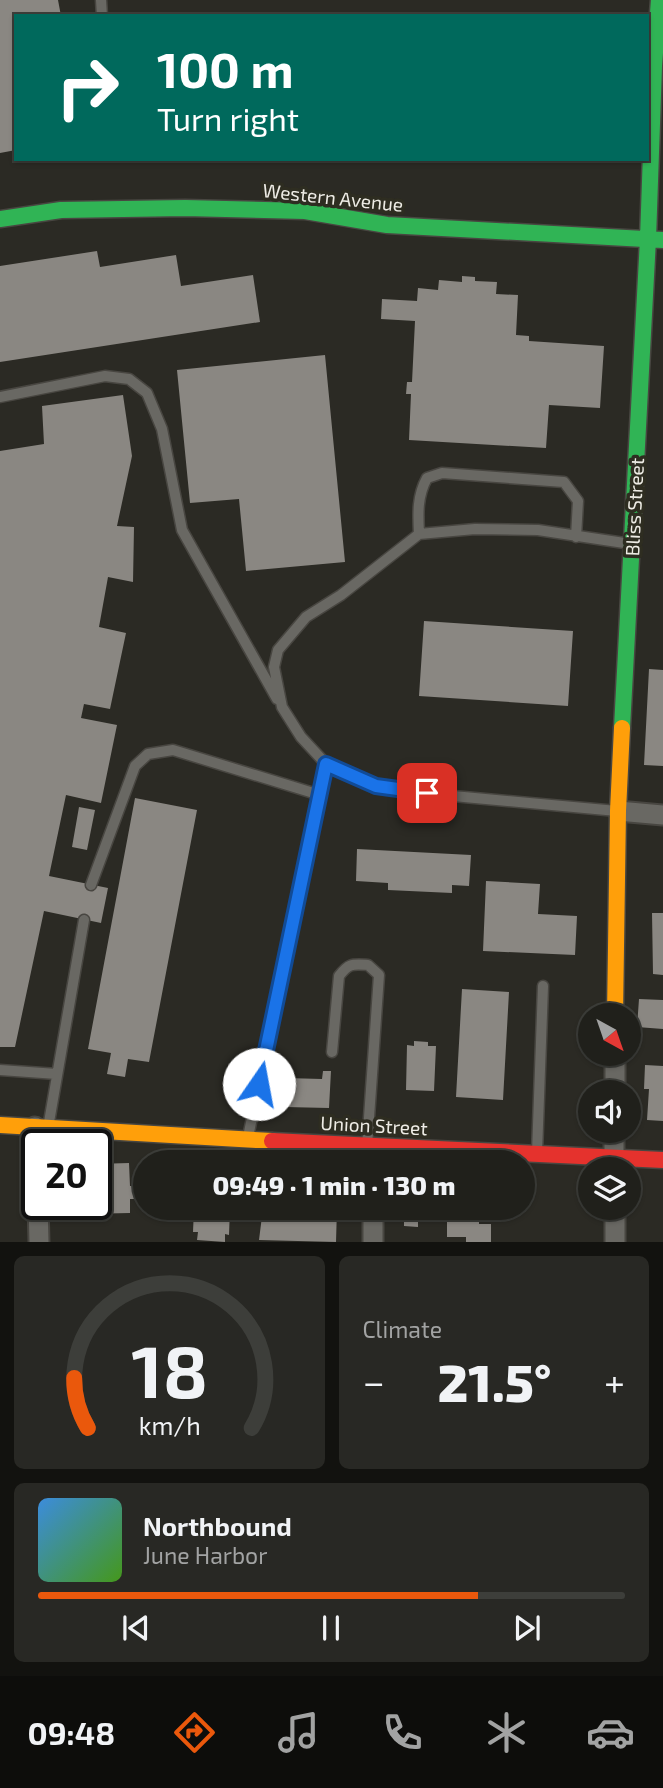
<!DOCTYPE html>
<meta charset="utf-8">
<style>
body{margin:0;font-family:"Exo 2",sans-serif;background:#282824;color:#f1f3f6;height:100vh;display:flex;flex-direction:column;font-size:26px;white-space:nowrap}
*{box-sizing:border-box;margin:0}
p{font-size:23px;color:#a2a3a3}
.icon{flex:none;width:38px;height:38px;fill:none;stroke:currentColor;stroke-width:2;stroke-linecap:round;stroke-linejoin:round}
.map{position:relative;height:1242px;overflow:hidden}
.side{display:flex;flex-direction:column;gap:14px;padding:14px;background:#12120f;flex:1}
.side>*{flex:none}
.top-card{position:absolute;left:14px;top:14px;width:635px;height:147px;border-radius:0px;box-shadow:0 2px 5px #0004,0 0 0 2px #3d3e3a;background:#00695c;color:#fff;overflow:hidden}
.needle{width:46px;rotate:140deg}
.fabs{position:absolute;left:578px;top:1003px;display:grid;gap:14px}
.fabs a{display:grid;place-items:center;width:63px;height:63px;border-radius:50%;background:#20201b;box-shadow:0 2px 5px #0004,0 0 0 2px #3d3e3a;font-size:35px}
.speed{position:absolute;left:21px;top:1129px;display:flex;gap:14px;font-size:35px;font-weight:700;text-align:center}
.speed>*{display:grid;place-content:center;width:91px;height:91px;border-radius:50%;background:#20201b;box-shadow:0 2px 5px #0004,0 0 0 2px #3d3e3a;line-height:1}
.speed .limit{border:4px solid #111;border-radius:10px;background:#fff;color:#111}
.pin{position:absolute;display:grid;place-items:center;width:60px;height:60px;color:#fff;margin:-30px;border-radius:14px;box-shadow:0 4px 10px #0006}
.me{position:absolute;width:77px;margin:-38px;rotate:12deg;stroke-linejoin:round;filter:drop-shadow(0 0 5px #0008)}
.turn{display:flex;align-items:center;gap:24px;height:147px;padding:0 28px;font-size:32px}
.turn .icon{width:91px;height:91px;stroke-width:2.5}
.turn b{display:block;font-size:49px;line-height:60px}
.big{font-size:52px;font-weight:800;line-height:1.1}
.side .tile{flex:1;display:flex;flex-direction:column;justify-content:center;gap:10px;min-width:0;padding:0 24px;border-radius:10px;background:#282824}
.side .dial{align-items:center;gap:0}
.dial svg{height:182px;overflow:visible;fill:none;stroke:#3d3e3a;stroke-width:7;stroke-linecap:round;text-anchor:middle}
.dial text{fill:#f1f3f6;stroke:none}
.song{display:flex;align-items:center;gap:21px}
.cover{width:84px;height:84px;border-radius:10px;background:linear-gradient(135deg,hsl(210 70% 55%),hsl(100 70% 35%))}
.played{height:7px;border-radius:4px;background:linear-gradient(90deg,#ea580c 75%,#3d3e3a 75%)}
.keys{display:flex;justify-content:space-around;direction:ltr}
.heat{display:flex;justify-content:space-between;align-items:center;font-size:38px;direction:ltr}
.side .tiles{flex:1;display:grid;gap:14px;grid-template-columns:1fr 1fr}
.tile:last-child{grid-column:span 2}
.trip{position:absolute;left:133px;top:1150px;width:402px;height:70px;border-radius:35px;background:#20201b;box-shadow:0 2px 5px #0004,0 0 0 2px #3d3e3a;font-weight:800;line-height:70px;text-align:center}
.menu{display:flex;height:112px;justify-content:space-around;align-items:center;background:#0d0d0b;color:#a2a3a3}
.menu .icon{width:49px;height:49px}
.menu .active{color:#ea580c}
.menu b{font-size:32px;color:#f1f3f6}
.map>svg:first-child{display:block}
.building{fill:#8a8782}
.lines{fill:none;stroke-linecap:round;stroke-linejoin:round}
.lane-casing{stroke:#484641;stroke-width:13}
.street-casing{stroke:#484641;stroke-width:23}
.fast-casing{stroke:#484641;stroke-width:19}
.slow-casing{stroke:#484641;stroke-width:19}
.jam-casing{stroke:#484641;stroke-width:19}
.lane{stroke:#696863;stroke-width:10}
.street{stroke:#696863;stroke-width:19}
.fast{stroke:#30b455;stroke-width:16}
.slow{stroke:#ff9f0a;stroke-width:16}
.jam{stroke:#e5322d;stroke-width:16}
.route-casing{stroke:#114b97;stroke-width:18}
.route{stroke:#1a73e8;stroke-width:12}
.labels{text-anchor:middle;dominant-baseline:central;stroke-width:7;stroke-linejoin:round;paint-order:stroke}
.street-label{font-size:19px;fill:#eeece5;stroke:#2e2d21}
</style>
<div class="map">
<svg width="663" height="1242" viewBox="0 0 663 1242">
<rect width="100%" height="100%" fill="#2b2a24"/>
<!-- building -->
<path class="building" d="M 0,0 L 58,0 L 61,16 L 16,16 L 16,150 L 0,153 Z
M 97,251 L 100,267 L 176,255 L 181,286 L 253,275 L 260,322 L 0,362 L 0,266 Z
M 462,276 L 475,277 L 475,281 L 497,282 L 496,294 L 518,295 L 516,335 L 529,336 L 529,341 L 604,346 L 600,408 L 549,405 L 546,448 L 409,440 L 411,394 L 406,394 L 407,382 L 412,382 L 415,321 L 381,319 L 382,299 L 417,301 L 418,288 L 438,290 L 439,280 L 462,282 Z
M 325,355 L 345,562 L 246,571 L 239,499 L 190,503 L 177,370 Z
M 123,395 L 132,456 L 117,526 L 134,527 L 133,582 L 108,577 L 99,627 L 126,633 L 110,709 L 84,704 L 81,718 L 117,725 L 101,803 L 66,795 L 49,876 L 108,888 L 101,923 L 44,911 L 15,1047 L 0,1047 L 0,451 L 44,444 L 42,406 Z
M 424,621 L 573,631 L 568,706 L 419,696 Z
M 649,669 L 663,670 L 663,766 L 644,765 Z
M 135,798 L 197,810 L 149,1062 L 128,1059 L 125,1077 L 107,1074 L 111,1053 L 88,1049 Z
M 79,807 L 95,810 L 87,850 L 72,847 Z
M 357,849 L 471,855 L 469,886 L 452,885 L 452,893 L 388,890 L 388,883 L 356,881 Z
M 486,881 L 540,884 L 538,914 L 577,916 L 575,955 L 483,951 Z
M 652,913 L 663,913 L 663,975 L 653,974 Z
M 462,989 L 509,992 L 503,1100 L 456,1097 Z
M 639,999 L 663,1000 L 663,1029 L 637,1027 Z
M 414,1041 L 428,1042 L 428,1046 L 436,1046 L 434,1091 L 406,1090 L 407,1045 L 414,1046 Z
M 645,1065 L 663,1066 L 663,1121 L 647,1120 L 649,1089 L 644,1089 Z
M 323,1071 L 331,1071 L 329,1108 L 285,1107 L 286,1078 L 322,1079 Z
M 129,1163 L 130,1186 L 135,1186 L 136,1199 L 130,1199 L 130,1213 L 84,1214 L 84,1204 L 96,1204 L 96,1164 Z
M 194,1208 L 230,1208 L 229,1235 L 225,1234 L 225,1242 L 197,1240 L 198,1232 L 193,1232 Z
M 263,1208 L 337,1208 L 336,1242 L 259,1240 Z
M 391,1208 L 436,1208 L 435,1220 L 418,1219 L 418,1227 L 404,1226 L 404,1214 L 391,1213 Z
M 447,1208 L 479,1208 L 479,1224 L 491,1224 L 491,1242 L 466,1242 L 466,1237 L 447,1237 Z"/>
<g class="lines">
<defs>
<path id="lane" d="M 101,0 L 102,16
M 0,397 L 105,376 L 129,379 L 147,393 L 162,429 L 182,530 L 277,699
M 419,534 C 418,514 417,496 427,478 L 442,473 L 564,482 L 578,501 L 576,537
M 617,811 L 453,796 L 375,786 L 326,764 L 301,737 L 282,707 L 274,667 L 278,650 L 306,617 L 341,595 L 419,534 L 475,529 L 538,530 L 631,544
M 91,885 L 135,766 L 148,754 L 173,750 L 320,795
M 332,1052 L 339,976 C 349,963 352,964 368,965 L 379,975 L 367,1146
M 0,1070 L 57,1074
M 48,1128 L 84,920
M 248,1137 L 326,764
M 537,1153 L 543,986"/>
<path id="street" d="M 618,811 L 663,815
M 615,1092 L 615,1054
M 35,1127 L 37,1170
M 614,1169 L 614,1130
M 38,1204 L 39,1242
M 373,1208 L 373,1242
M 615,1208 L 615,1242"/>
<path id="fast" d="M 0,219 L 61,210 L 185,208 L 305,211 L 387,225 L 663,240
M 622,728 L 648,239 L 654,66 L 659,0"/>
<path id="slow" d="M 615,1015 L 618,811 L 622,728
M 0,1125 L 272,1141"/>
<path id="jam" d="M 272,1141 L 663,1160"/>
</defs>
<!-- lane casing -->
<use href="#lane" class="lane-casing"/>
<!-- street casing -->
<use href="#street" class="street-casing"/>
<!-- fast casing -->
<use href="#fast" class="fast-casing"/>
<!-- slow casing -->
<use href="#slow" class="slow-casing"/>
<!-- jam casing -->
<use href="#jam" class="jam-casing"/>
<!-- lane -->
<use href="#lane" class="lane"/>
<!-- street -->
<use href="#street" class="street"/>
<!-- fast -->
<use href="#fast" class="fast"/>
<!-- slow -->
<use href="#slow" class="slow"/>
<!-- jam -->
<use href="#jam" class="jam"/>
</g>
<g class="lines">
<defs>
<path id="route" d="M 259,1084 L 326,764 L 376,786 L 427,793"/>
</defs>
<!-- route casing -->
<use href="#route" class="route-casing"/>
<!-- route -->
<use href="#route" class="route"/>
</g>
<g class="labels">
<!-- street labels -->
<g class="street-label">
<text transform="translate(333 197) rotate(6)">Western Avenue</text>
<text transform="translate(634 507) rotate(-87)">Bliss Street</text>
<text transform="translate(374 1125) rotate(3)">Union Street</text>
</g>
</g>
</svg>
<div class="fabs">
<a><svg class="needle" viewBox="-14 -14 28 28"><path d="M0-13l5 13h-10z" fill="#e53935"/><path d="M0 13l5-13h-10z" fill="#a2a3a3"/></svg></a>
<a><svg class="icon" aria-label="sound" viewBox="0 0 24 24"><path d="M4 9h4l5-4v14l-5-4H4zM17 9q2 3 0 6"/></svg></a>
<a><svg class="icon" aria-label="layers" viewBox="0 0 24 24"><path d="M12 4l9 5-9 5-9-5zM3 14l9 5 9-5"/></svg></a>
</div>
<div class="speed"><div class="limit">20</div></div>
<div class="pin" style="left:427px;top:793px;background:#d93025"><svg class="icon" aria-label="arrive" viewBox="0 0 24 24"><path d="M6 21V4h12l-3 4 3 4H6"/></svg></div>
<svg class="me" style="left:259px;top:1084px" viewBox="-20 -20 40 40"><circle r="19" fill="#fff"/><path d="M0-13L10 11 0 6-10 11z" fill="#1a73e8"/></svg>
<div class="trip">09:49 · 1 min · 130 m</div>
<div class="top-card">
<div class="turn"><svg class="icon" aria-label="right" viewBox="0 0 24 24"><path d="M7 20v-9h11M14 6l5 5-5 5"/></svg><div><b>100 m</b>Turn right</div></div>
</div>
</div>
<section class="side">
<div class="tiles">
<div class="tile dial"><svg viewBox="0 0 100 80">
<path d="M14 69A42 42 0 1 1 86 69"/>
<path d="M14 69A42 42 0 0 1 8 47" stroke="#ea580c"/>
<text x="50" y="56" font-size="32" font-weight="700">18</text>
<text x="50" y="72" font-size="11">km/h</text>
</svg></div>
<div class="tile"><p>Climate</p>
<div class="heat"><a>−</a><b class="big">21.5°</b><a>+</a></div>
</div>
<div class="tile">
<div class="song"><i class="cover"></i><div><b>Northbound</b><p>June Harbor</p></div></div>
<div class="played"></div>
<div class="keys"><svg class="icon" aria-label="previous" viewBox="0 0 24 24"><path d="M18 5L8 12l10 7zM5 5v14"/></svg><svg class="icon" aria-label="pause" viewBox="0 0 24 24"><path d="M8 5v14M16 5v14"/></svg><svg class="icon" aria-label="next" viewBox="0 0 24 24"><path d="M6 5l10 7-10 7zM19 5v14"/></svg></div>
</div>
</div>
</section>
<nav class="menu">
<b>09:48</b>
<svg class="icon active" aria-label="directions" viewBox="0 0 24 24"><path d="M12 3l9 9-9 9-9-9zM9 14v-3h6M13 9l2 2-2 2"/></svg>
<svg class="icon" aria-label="music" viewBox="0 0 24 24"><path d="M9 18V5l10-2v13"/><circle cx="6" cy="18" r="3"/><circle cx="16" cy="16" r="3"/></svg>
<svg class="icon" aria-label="phone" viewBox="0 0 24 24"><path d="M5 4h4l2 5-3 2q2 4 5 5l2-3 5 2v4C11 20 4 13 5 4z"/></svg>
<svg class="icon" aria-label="climate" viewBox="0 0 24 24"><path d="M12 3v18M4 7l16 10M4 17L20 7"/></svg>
<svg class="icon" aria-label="car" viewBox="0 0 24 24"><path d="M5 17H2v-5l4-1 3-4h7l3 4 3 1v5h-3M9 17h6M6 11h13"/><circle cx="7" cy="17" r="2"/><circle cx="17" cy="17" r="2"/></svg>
</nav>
